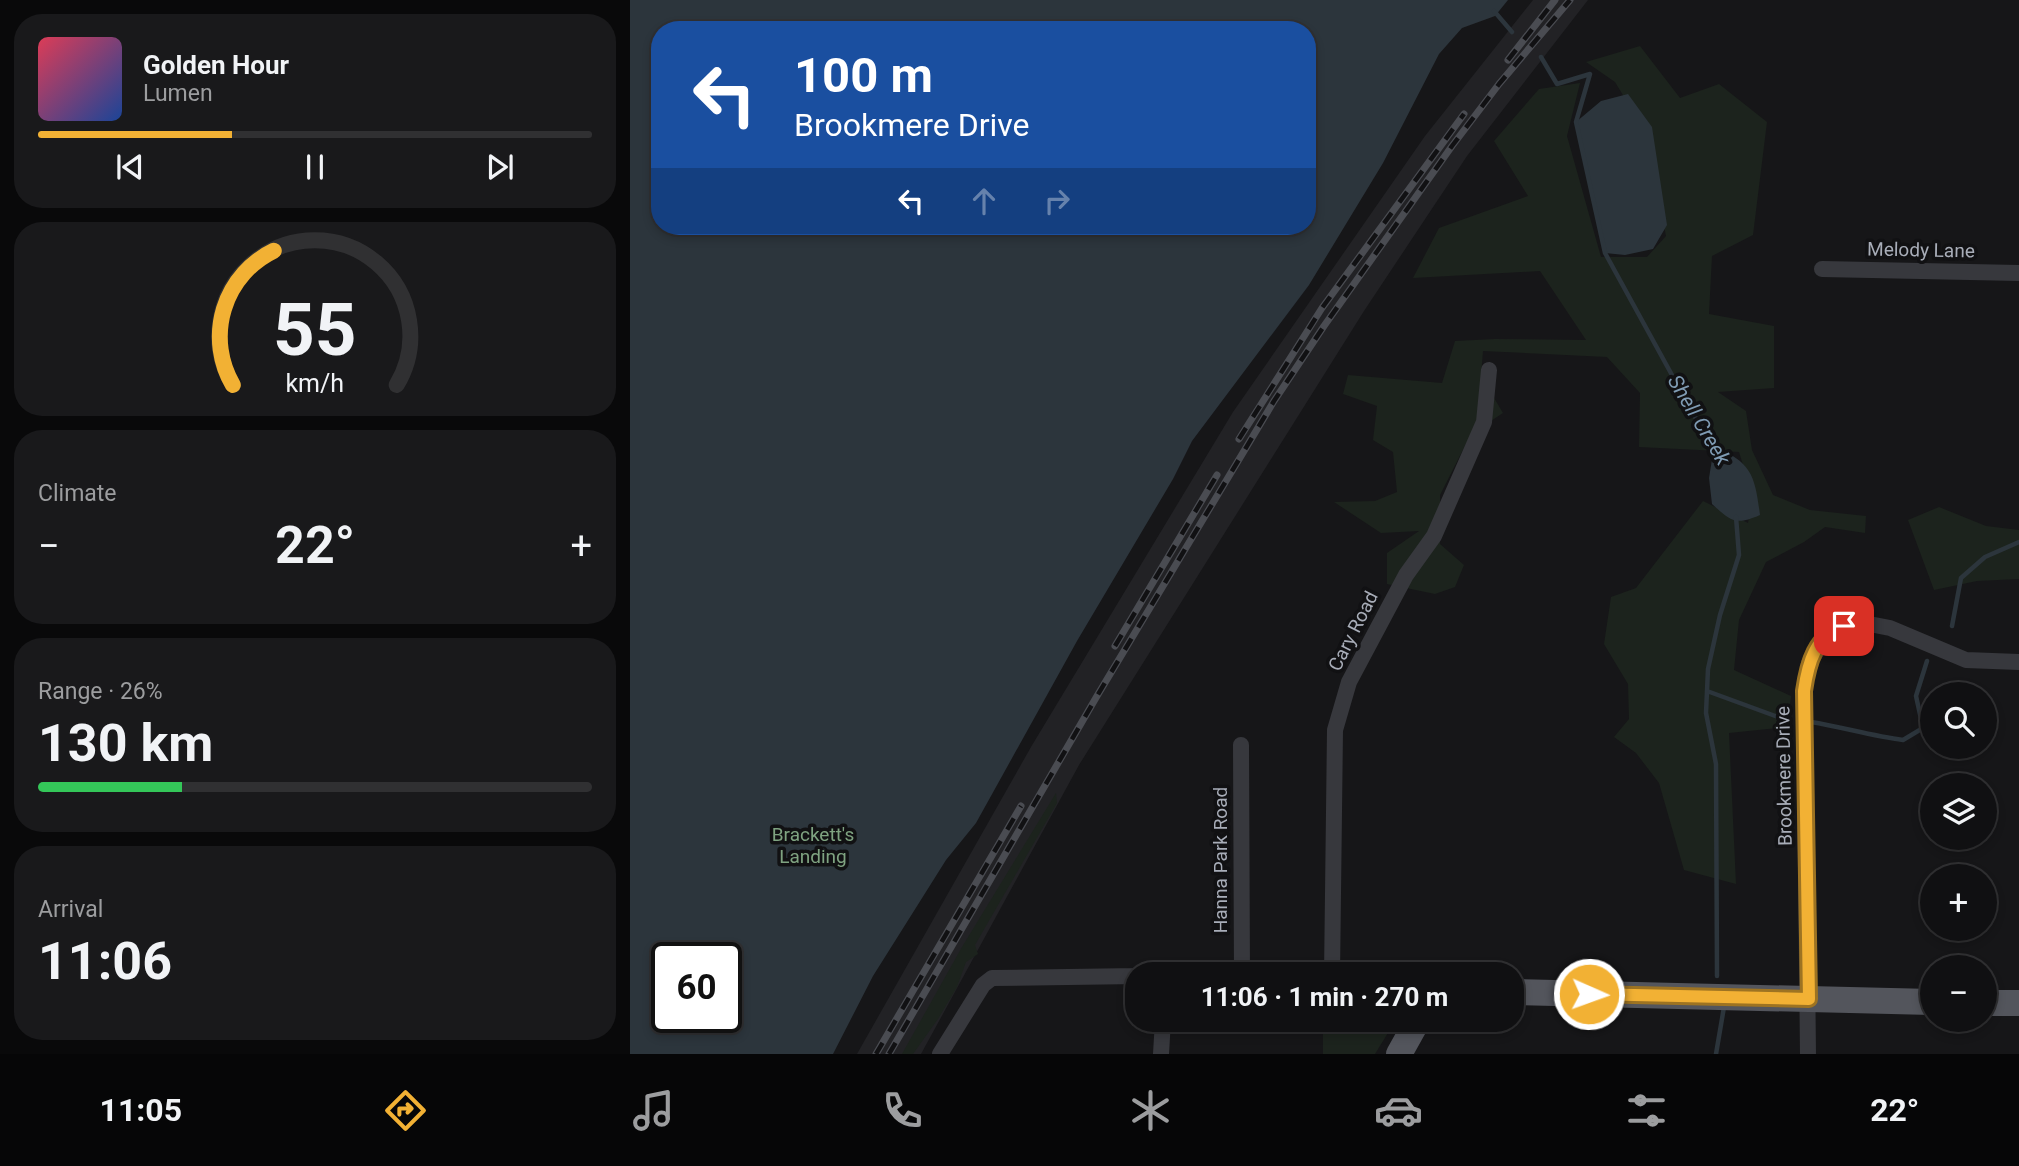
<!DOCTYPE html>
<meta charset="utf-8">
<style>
body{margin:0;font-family:Roboto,sans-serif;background:#19191b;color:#f1f3f6;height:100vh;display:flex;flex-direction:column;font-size:26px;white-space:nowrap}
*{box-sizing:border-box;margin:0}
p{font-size:23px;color:#9c9d9f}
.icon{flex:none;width:38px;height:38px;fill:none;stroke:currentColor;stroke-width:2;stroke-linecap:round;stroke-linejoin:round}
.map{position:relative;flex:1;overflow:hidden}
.sheet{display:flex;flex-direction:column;gap:14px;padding:14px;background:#09090a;width:630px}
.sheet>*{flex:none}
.banner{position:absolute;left:21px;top:21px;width:665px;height:214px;border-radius:28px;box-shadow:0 4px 10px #0003,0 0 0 2px #303032;background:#1a4fa0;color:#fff;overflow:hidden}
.fabs{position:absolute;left:1290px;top:682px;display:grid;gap:14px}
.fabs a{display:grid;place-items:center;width:77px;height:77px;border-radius:50%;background:#101012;box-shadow:0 4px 10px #0003,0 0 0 2px #303032;font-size:35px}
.speed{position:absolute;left:21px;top:942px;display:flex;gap:14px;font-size:35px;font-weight:700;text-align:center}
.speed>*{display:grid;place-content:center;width:91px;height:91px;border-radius:50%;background:#101012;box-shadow:0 4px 10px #0003,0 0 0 2px #303032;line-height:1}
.speed .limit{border:4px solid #111;border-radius:10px;background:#fff;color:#111}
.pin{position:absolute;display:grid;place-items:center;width:60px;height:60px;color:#fff;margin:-30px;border-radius:14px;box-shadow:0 4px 10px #0006}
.me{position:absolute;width:77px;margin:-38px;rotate:92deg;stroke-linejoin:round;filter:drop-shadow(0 0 5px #0008)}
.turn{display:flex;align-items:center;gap:24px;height:147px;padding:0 28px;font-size:32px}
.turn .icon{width:91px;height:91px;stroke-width:2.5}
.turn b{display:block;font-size:49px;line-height:60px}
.lanes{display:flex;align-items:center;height:66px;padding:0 28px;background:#0003;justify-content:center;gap:35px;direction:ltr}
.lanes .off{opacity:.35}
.big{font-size:52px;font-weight:700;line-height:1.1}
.sheet .tile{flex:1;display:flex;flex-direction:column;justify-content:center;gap:10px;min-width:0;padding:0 24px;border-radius:28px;background:#19191b}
.sheet .dial{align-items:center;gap:0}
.dial svg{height:182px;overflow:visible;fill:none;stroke:#303032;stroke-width:7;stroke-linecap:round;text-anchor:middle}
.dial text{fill:#f1f3f6;stroke:none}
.song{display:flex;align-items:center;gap:21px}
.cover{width:84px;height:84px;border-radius:10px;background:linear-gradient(135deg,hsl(350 70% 55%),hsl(220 70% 35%))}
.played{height:7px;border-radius:4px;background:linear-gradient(90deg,#f2b134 35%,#303032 35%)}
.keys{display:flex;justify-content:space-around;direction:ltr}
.heat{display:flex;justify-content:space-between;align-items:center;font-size:38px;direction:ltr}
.charge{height:10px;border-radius:5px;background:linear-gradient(90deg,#34c759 26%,#303032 0)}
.trip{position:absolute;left:495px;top:962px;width:399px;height:70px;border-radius:28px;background:#101012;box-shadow:0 4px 10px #0003,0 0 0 2px #303032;font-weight:700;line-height:70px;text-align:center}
.dock{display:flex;height:112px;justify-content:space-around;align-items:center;background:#060607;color:#9c9d9f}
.dock .icon{width:49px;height:49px}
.dock .active{color:#f2b134}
.dock b{font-size:32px;color:#f1f3f6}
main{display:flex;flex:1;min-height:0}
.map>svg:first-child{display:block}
.built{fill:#222225}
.green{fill:#1c231d}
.water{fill:#2c353c;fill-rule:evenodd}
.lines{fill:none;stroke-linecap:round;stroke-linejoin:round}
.stream{stroke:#2c353c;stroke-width:4.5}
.minor{stroke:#37383d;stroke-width:16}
.primary{stroke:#53555c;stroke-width:26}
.rail-casing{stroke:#4a4c52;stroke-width:7}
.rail{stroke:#111113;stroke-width:4.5;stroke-dasharray:13;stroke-linecap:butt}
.route-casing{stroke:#9d7322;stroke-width:18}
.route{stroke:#f2b134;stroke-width:12}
.labels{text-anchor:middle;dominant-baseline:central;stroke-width:7;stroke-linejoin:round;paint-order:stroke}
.street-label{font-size:19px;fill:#a8adb8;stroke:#111113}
.park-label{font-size:19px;fill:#7fa381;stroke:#111113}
.water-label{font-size:21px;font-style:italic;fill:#7f9bb3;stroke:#111113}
</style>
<main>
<section class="sheet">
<div class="tile">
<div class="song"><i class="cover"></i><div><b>Golden Hour</b><p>Lumen</p></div></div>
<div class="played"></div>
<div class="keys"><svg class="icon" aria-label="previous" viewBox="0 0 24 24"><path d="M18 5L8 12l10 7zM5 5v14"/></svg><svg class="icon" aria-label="pause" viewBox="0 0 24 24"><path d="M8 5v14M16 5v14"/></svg><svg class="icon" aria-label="next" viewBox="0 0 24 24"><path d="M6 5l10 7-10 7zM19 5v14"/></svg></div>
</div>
<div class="tile dial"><svg viewBox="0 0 100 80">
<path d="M14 69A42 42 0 1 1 86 69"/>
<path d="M14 69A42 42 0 0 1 32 10" stroke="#f2b134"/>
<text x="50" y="56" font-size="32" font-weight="700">55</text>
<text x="50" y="72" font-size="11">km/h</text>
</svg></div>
<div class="tile"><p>Climate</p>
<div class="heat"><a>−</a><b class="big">22°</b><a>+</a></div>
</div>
<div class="tile"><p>Range · 26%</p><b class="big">130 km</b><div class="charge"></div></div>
<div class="tile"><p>Arrival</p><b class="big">11:06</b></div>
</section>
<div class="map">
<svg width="1389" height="1054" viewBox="0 0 1389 1054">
<rect width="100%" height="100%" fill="#161618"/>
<!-- built -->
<path class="built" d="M 903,0 L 958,0 L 837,156 L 734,311 L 449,765 L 291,1054 L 227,1054 L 401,747 L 603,412 L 795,136 Z"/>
<!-- green -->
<path class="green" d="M 1010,46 L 1050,98 L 1089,84 L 1137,122 L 1123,235 L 1082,256 L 1079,314 L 1144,326 L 1144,388 L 1088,392 L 1116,411 L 1122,450 L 1143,495 L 1180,510 L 1236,516 L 1235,533 L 1195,527 L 1174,542 L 1136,562 L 1109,620 L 1104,670 L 1161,696 L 1157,727 L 1099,733 L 1106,884 L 1054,870 L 1029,783 L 1006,753 L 984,737 L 999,719 L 998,684 L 974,644 L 981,597 L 1006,588 L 1073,501 L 1118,523 L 1123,497 L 1109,452 L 1009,447 L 1010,393 L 977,357 L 853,351 L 851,376 L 873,413 L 841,434 L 810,495 L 810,544 L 834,565 L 825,587 L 805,594 L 757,584 L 757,553 L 789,531 L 751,533 L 704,502 L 745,501 L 767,492 L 763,452 L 743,440 L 747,406 L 713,394 L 718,375 L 812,383 L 825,341 L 865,339 L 956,340 L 910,271 L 783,278 L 809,228 L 898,196 L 864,141 L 909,89 L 950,83 L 937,136 L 971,257 L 1017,257 L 1036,236 L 1016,133 L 985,82 L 956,62 Z
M 1309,507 L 1356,526 L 1389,530 L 1389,579 L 1347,581 L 1304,590 L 1278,520 Z
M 426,793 L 427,803 L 345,945 L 348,954 L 336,962 L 327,987 L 308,1019 L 283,1054 L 272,1054 L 332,947 Z
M 693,1020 L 764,1020 L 764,1023 L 745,1054 L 693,1054 Z"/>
<!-- water -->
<path class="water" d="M 0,0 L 878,0 L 865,16 L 832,28 L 809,54 L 753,163 L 679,285 L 562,441 L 543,479 L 447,641 L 346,823 L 316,860 L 243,976 L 203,1054 L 0,1054 ZM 30,30 L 677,30 L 677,226 L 30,226 ZM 37,957 L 96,957 L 96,1017 L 37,1017 Z
M 998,94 L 1022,127 L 1037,225 L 1023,249 L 995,255 L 975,253 L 946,122 L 971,101 Z
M 1084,447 C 1122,462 1125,476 1130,515 C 1105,526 1101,521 1082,504 L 1079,478 Z"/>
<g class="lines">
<!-- stream -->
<path class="stream" d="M 864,11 L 882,32
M 911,57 L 927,84 L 960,74 L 946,122 L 975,253 L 1065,417 L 1086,450
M 1322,626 L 1331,578 L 1355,557 L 1389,542
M 1077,691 L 1148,717
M 1181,722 C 1212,727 1242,736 1273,740 L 1293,728 L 1286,696 L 1297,661
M 1087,976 L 1086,764 L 1076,713 L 1078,669 L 1090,615 L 1109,555 L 1106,517
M 1086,1054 L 1094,1007"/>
<!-- minor -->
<path class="minor" d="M 1192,269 L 1389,273
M 611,745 L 612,975
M 512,975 L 518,969 L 538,968 L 548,975
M 702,975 L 705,730 L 719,682 L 776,575 L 804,536 L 854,422 L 859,370
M 310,1054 L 353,985 L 362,978 L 508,976
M 531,1054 L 533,1020
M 1178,1054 L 1174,691 L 1179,663 L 1200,631 L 1229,622 L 1260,628 L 1336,660 L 1389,662"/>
<!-- primary -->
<path class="primary" d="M 882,992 L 1302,1002
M 1354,1003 L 1389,1003
M 769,1054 L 788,1020"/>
<defs>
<path id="rail" d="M 878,60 L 925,0
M 609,439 L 692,308 L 834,114
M 485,646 L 587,475
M 246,1054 L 391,806
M 259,1054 L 467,696 L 644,401 L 694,326 L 822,146 L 869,84 L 940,0"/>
</defs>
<!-- rail casing -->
<use href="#rail" class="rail-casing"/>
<!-- rail -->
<use href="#rail" class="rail"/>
</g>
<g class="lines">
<defs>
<path id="route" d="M 959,994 L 1179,999 L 1174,691 C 1178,663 1185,636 1214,626"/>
</defs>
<!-- route casing -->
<use href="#route" class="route-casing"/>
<!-- route -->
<use href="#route" class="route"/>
</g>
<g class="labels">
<!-- street labels -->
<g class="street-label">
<text transform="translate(1291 250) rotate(1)">Melody Lane</text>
<text transform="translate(723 631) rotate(-63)">Cary Road</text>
<text transform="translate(1154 776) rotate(-91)">Brookmere Drive</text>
<text transform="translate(590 860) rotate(-90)">Hanna Park Road</text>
</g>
<!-- park labels -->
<g class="park-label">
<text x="183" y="834">Brackett's<tspan x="183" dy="22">Landing</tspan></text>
</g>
<!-- water labels -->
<g class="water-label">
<text transform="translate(1069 420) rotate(59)">Shell Creek</text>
</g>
</g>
</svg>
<div class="fabs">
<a><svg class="icon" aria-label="search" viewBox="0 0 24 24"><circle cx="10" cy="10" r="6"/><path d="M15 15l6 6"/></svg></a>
<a><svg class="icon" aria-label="layers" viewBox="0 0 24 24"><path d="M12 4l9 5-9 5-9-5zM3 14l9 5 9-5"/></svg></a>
<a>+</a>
<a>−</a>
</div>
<div class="speed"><div class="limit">60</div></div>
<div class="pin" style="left:1214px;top:626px;background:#d93025"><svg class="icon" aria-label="arrive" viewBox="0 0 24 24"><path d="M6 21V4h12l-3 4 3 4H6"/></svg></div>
<svg class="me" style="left:959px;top:994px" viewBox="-20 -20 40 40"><circle r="17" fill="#f2b134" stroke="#fff" stroke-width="3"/><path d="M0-11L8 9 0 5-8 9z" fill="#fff"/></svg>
<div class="trip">11:06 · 1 min · 270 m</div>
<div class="banner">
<div class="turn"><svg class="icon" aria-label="left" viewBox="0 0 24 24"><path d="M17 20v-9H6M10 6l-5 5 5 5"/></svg><div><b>100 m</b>Brookmere Drive</div></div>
<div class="lanes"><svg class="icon" aria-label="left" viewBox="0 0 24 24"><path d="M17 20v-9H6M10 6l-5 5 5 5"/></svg><svg class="icon off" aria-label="ahead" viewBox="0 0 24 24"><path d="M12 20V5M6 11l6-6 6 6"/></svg><svg class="icon off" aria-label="right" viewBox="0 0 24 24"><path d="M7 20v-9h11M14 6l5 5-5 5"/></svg></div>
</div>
</div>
</main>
<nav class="dock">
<b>11:05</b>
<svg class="icon active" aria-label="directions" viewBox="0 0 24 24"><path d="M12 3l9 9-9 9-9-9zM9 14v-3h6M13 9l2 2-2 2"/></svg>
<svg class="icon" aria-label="music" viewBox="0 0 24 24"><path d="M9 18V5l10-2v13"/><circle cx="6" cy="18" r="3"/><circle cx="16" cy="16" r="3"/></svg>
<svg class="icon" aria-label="phone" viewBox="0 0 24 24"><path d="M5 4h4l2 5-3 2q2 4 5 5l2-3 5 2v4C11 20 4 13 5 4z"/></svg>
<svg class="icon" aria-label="climate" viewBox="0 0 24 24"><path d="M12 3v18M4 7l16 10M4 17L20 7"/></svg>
<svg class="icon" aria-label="car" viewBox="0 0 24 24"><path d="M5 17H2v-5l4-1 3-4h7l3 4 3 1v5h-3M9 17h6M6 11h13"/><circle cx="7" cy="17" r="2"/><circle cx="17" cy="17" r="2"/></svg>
<svg class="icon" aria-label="filters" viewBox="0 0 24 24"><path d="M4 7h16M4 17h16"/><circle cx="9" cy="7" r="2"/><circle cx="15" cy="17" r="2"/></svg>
<b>22°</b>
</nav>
